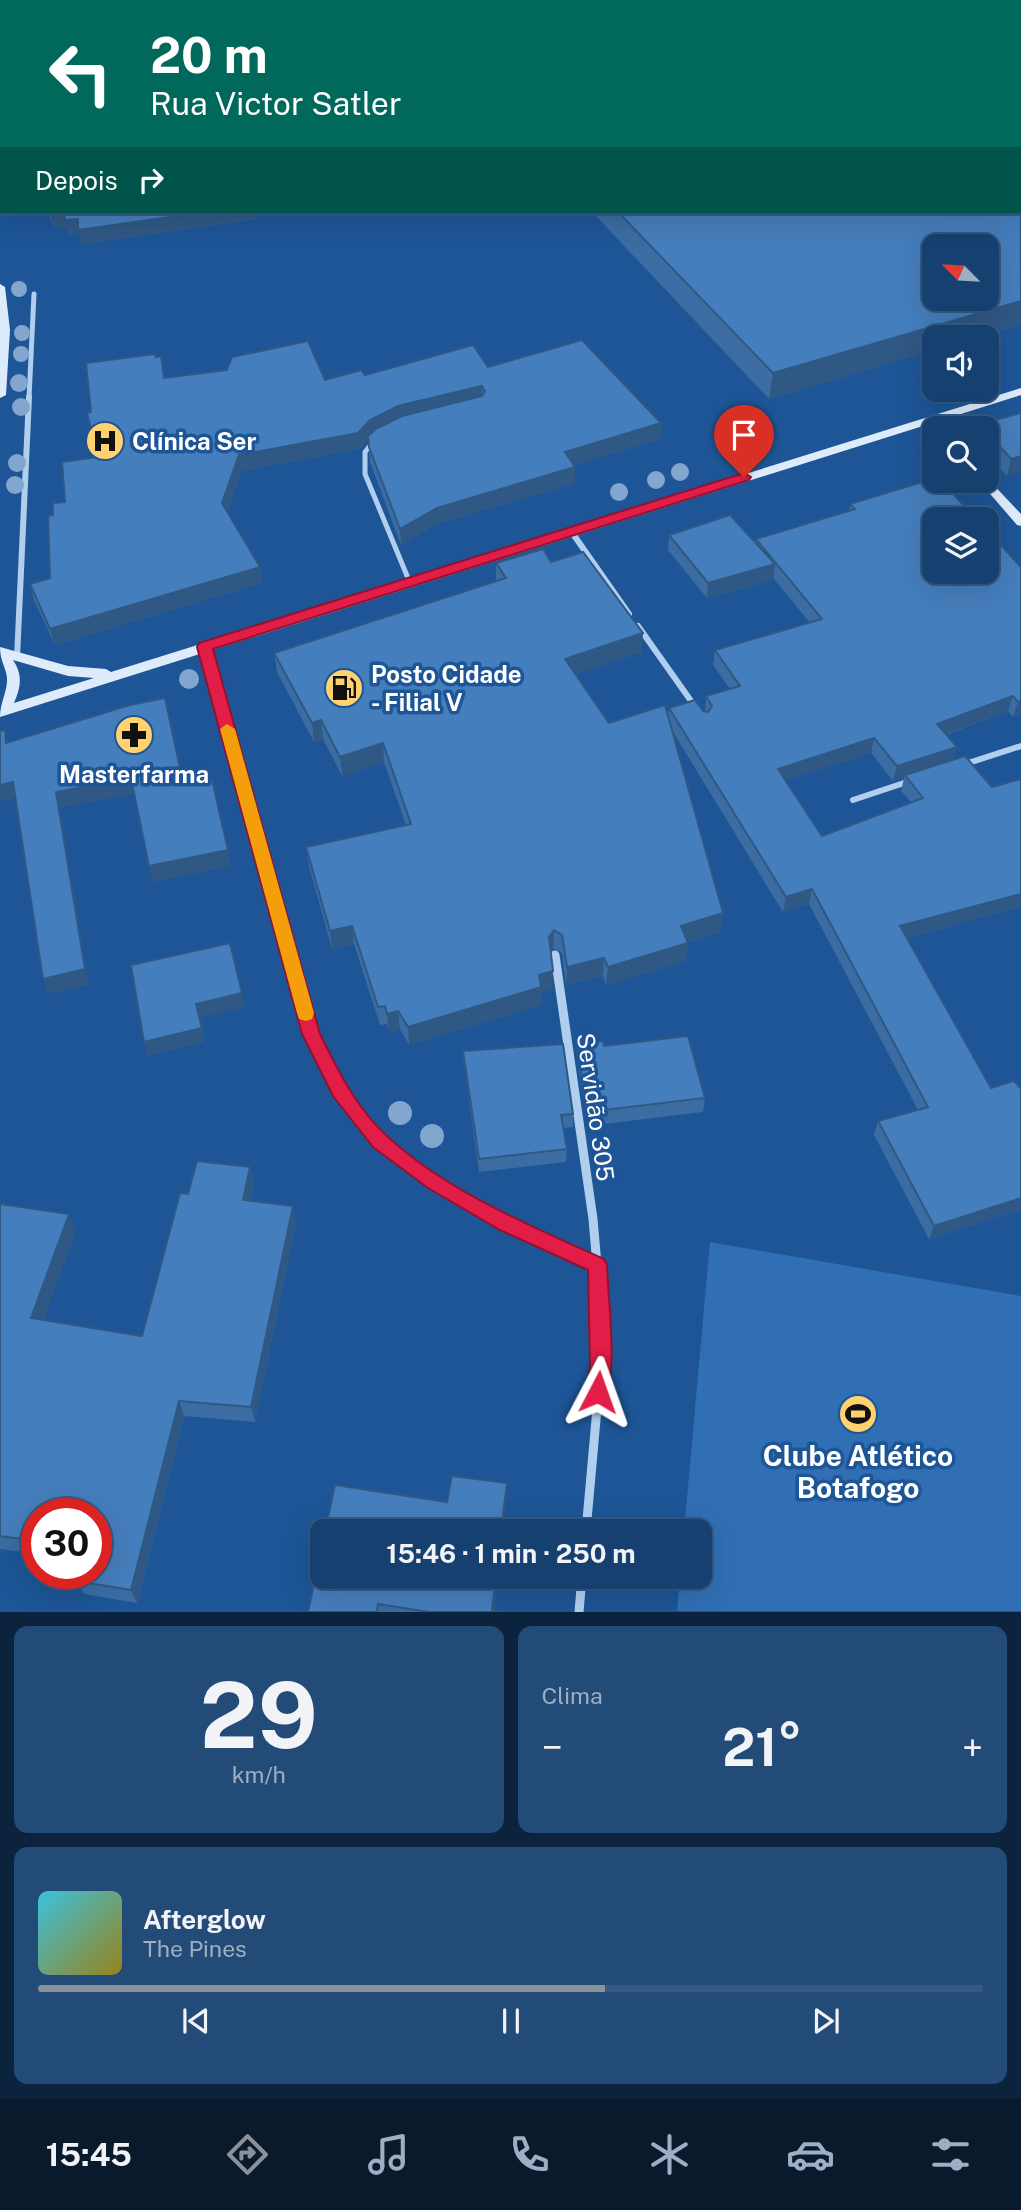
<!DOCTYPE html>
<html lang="pt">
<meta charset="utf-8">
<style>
body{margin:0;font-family:"Public Sans",sans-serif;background:#234b78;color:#f1f3f6;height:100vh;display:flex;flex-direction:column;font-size:26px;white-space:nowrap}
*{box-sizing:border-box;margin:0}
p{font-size:23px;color:#9eafc3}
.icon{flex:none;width:38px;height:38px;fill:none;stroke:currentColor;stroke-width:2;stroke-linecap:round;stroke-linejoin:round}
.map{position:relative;height:1612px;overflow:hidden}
.details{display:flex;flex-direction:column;gap:14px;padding:14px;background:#0c233e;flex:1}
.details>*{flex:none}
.hud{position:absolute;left:0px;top:0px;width:1022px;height:214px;box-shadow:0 7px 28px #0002,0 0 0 2px #355983;background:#00695c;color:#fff;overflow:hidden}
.needle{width:46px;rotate:294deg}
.controls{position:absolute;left:922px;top:234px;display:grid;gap:14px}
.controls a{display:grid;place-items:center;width:77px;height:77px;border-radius:14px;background:#164070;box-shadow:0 7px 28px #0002,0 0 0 2px #355983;font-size:35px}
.speed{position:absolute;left:21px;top:1498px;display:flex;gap:14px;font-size:35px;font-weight:700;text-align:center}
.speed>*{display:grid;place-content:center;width:91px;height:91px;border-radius:50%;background:#164070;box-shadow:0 7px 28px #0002,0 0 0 2px #355983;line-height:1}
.speed .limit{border:10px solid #d22;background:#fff;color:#111}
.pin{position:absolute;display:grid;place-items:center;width:60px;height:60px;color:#fff;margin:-72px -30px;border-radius:50% 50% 50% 0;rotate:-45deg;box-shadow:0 0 7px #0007}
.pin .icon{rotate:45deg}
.me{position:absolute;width:77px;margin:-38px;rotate:4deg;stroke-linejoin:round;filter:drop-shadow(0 0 5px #0008)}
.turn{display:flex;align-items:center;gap:24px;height:147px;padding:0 35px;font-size:32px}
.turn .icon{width:91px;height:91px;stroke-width:2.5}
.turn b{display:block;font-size:49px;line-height:60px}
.then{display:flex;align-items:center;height:66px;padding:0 35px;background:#0003;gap:14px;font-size:26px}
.big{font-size:52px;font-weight:700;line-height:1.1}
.details .tile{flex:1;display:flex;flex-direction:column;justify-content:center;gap:10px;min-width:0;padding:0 24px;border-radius:14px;background:#234b78}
.details .dial{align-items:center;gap:0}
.dial b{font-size:91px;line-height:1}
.song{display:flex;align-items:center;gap:21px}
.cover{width:84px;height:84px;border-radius:10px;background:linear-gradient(135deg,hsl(190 70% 55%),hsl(50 70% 35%))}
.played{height:7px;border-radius:4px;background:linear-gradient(90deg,#8c9099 60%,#355983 60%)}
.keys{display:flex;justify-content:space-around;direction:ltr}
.heat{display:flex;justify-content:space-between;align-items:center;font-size:38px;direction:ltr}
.details .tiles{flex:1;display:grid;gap:14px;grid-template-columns:1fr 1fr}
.tile:last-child{grid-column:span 2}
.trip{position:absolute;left:310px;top:1519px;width:402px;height:70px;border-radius:14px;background:#164070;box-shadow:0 7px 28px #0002,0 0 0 2px #355983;font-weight:700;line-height:70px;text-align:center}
.tab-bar{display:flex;height:112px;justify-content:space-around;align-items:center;background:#091a2d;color:#9eafc3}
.tab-bar .icon{width:49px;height:49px}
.tab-bar .on{color:#8c9099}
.tab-bar b{font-size:32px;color:#f1f3f6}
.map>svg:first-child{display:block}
.green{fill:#316fb4}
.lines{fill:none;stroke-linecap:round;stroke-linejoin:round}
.service{stroke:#b0cfef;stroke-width:5}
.minor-far2{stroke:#b0cfef;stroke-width:5}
.minor-far1{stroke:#b0cfef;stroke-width:6}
.minor{stroke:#b0cfef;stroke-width:9}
.secondary{fill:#deebfb;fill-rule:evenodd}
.tree{fill:#83a6ce}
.wall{fill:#3b6ca2;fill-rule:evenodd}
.shaded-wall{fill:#305884}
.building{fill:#457ebc;stroke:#305884;stroke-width:2;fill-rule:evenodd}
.route{fill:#e11d48;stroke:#92132f;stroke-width:2}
.slow{fill:#f59e0b}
.labels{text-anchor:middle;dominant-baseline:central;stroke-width:7;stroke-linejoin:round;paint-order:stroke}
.poi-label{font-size:24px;font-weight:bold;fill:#fff;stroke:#1d5596;text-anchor:start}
.street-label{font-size:24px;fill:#fff;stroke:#1d5596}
.near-poi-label{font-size:28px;font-weight:bold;fill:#fff;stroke:#1d5596}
</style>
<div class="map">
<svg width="1021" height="1612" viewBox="0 0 1021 1612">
<rect width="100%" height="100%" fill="#1d5596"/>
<!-- green -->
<path class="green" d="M 710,1242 L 1021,1296 L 1021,1611 L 677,1611 L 680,1577 L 700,1577 L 700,1531 L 684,1531 Z"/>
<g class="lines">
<!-- service -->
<path class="service" d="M 373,442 L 365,452 L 365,474 L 410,583"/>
<!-- minor-far2 -->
<path class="minor-far2" d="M 29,398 L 34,294"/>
<!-- minor-far1 -->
<path class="minor-far1" d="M 571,531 L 629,614
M 638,626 L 696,708
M 205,647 L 280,922
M 17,658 L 29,397
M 962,765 L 1021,746
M 853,800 L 910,781"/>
<!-- minor -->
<path class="minor" d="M 280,921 L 311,1034 L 339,1091 L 380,1141 L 435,1182 L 507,1224 L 597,1265 L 601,1364 L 586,1531
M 555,955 L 593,1219 L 597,1265
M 579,1612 L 582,1577"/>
<!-- secondary -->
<path class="secondary" d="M 0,284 L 5,287 L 10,330 L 6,395 L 0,398 Z
M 1021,388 L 1021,395 L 0,717 C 0,704 6,694 7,682 C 8,670 0,663 0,647 L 68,666 L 106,669 L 111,672 ZM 13,660 L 68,676 L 94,678 L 14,703 C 21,687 23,675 13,660 Z
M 987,478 L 1021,514 L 1021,526 L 1017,525 L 979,481 L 987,481 Z"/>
</g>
<!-- trees -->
<g class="tree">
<circle cx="19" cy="289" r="8"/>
<circle cx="22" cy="333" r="8"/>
<circle cx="21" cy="354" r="8"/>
<circle cx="19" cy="383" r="9"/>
<circle cx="21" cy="407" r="9"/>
<circle cx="17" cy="463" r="9"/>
<circle cx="680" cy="472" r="9"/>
<circle cx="656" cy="480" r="9"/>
<circle cx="15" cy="485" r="9"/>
<circle cx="619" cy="492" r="9"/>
<circle cx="189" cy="679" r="10"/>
<circle cx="400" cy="1113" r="12"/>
<circle cx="432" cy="1136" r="12"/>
</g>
<!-- wall -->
<path class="wall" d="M 1021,66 L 1021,325 L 977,338 L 934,338 L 934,350 L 769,399 L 592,212 L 1020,212 Z
M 48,212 L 255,212 L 256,219 L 81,244 L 79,233 L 68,235 L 66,227 L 54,229 Z
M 488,367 L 661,423 L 660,439 L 574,465 L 575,467 L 575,483 L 437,524 L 401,545 L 370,462 L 368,439 L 359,449 L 241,471 L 227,512 L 260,567 L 262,583 L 55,645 L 34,600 L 30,584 L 50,578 L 53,515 L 65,502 L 98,457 L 87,413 L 91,412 L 165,378 L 325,380 L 365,375 Z
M 1021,413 L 1021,472 L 1007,476 L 987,453 L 987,429 L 979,429 L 980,424 Z
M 850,504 L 1021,567 L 1021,714 L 1013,717 L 1008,711 L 946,735 L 953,760 L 992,787 L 1021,779 L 1021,907 L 907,938 L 991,1088 L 1021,1089 L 1021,1209 L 929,1239 L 874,1135 L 878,1121 L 918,1110 L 809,904 L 783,912 L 673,732 L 721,932 L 688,942 L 686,961 L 606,985 L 603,976 L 566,985 L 562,953 L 553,948 L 551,952 L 553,971 L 553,989 L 541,992 L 541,1005 L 409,1045 L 400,1029 L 389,1032 L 387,1024 L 380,1025 L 354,944 L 332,949 L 309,866 L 306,847 L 406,825 L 384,762 L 342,776 L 323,739 L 314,742 L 277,672 L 274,653 L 496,582 L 496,563 L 551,562 L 642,652 L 576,674 L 609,723 L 668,715 L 669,708 L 705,711 L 706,696 L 730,689 L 713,665 L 715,650 L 810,623 L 773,578 L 773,580 L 707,598 L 668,550 L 669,535 L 756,543 L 756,539 L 849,511 ZM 871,753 L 893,781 L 904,778 L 901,791 L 911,802 L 822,836 L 786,780 Z
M 577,1042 L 604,1046 L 705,1098 L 703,1112 L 587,1126 L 577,1056 Z
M 463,1051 L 573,1114 L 573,1127 L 563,1128 L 567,1149 L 566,1162 L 479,1172 L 464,1065 Z
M 254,1184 L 250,1201 L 296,1223 L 255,1422 L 184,1416 L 137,1603 L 84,1594 L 76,1581 L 96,1514 L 37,1514 L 37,1554 L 0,1549 L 0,1204 L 76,1230 L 43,1320 L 142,1336 L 188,1194 Z
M 322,1577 L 498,1577 L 494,1611 L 499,1612 L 308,1612 Z"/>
<!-- shaded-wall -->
<path class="shaded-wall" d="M 64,212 L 78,219 L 205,212 L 255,212 L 256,219 L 81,244 L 79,233 L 68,235 L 66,227 L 54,229 L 50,214 Z
M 1021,301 L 1021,325 L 977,338 L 934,338 L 934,350 L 769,399 L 773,373 Z
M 482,386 L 482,402 L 371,436 L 359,449 L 241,471 L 225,519 L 222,503 L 239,455 L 370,420 L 398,406 Z
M 661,423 L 660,439 L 564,468 L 565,452 Z
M 1021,456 L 1021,472 L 1007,476 L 1011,459 Z
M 575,467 L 575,483 L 437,524 L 401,545 L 400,529 L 437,508 Z
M 775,564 L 773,580 L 707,598 L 708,583 Z
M 260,567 L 262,583 L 55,645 L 50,629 Z
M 643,633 L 642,652 L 565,678 L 565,659 Z
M 1013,696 L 1008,711 L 933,739 L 937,724 Z
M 1021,700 L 1021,714 L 1013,717 L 1018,702 Z
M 321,720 L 323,739 L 314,742 L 312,723 Z
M 874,738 L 871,753 L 775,784 L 778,769 Z
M 383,743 L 384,762 L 342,776 L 340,757 Z
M 957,747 L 953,762 L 905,775 L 904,778 L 893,781 L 897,766 Z
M 131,778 L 134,794 L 60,808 L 89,985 L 48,994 L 43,979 L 56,792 Z
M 13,782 L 18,798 L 0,802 L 0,785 Z
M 228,850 L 231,866 L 153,882 L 149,866 Z
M 812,889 L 809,904 L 783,912 L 786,897 Z
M 1021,894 L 1021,907 L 896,941 L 900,926 Z
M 723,913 L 721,932 L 679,944 L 681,926 Z
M 352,926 L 354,944 L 332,949 L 330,931 Z
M 554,930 L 553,948 L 548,955 L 549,937 Z
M 688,943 L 686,961 L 606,985 L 608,967 Z
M 604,958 L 603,976 L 566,985 L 567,967 Z
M 553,971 L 553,989 L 541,992 L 541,1005 L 409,1045 L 408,1027 L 539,975 Z
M 242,993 L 245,1007 L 200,1018 L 196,1004 Z
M 398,1011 L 400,1029 L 389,1032 L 387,1014 Z
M 202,1028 L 205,1042 L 147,1056 L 144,1042 Z
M 250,1167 L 254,1184 L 247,1217 L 243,1200 Z
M 1021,1198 L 1021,1209 L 929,1239 L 934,1226 Z
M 293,1206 L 296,1223 L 255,1422 L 251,1407 Z
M 69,1214 L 76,1230 L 39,1334 L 31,1318 Z
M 179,1401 L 184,1416 L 137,1603 L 131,1590 Z
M 507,1483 L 507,1499 L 503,1531 L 501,1531 Z
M 496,1577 L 498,1577 L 494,1612 L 492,1612 Z"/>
<!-- building -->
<path class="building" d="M 1020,65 L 1021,301 L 773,373 L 618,212 L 1020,212 ZM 934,247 L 987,247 L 987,299 L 934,299 Z
M 50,212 L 205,212 L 78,230 L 78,219 L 65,220 L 64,212 L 50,214 Z
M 582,340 L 661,423 L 565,452 L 575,467 L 437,508 L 400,529 L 369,447 L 368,436 L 376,429 L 402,416 L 482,396 L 485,391 L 482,386 L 398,406 L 370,420 L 358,433 L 239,455 L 222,503 L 260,567 L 50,629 L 30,584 L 50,578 L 48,516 L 53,515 L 53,503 L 65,502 L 62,462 L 98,457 L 87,413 L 91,412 L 86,363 L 155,354 L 156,357 L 161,356 L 164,378 L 227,370 L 232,357 L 308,341 L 325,380 L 361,370 L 365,375 L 473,345 L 488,367 Z
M 1021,413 L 1021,456 L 1011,459 L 987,432 L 987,429 L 984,429 L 980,424 Z
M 932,479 L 939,486 L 944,484 L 977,520 L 934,520 L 934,572 L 987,572 L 987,530 L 1021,567 L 1021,700 L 1018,702 L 1013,696 L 937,724 L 957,747 L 897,766 L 874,738 L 778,769 L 822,836 L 923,798 L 905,775 L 965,756 L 992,787 L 1021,779 L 1021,894 L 900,926 L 991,1088 L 1014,1081 L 1021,1089 L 1021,1198 L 934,1226 L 878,1121 L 928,1107 L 812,889 L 786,897 L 669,708 L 695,700 L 703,711 L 708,712 L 712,706 L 706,696 L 740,686 L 715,650 L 822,619 L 756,539 L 855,509 L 850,504 Z
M 730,515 L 775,564 L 708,583 L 669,535 Z
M 543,549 L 551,562 L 583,552 L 643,633 L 565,659 L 609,723 L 665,705 L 723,913 L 681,926 L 688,943 L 608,967 L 604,958 L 567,967 L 562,935 L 554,930 L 549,937 L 553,971 L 539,975 L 541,987 L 408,1027 L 398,1011 L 387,1014 L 385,1006 L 378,1007 L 352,926 L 330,931 L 306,847 L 411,824 L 383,743 L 340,757 L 321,720 L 312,723 L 274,653 L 506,578 L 496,563 Z
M 165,698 L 182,778 L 210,771 L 228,850 L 149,866 L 131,778 L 56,792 L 85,969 L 43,979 L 13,782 L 0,785 L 0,731 L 5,730 L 6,743 L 130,705 Z
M 230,943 L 242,993 L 196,1004 L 202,1028 L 144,1042 L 131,965 Z
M 688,1036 L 705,1098 L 587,1112 L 577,1042 L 603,1041 L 604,1046 Z
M 563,1044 L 573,1114 L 561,1115 L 567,1149 L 479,1159 L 463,1051 Z
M 197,1161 L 250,1167 L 243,1200 L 293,1206 L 251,1407 L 179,1401 L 131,1590 L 76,1581 L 78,1573 L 96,1573 L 96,1514 L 37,1514 L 37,1541 L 0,1536 L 0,1204 L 69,1214 L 31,1318 L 142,1336 L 180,1193 L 188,1194 Z
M 452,1476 L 507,1483 L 501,1531 L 325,1531 L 335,1485 L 447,1502 Z
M 322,1546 L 322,1577 L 496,1577 L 492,1610 L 499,1612 L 429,1612 L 378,1604 L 377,1612 L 308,1612 Z"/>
<!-- route -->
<path class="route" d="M 744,473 L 751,477 L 749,480 L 213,649 L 320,1034 C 338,1070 356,1108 387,1136 C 446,1191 531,1226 604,1259 L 607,1265 C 608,1299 618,1370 605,1399 L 598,1402 L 591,1399 L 588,1392 L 590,1364 L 588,1270 L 500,1230 L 428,1188 L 373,1147 L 333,1096 L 302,1034 L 197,647 L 199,643 Z"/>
<!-- slow -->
<path class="slow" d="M 227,724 L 235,729 L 314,1013 L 312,1019 L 306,1021 L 299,1019 L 297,1013 L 220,729 Z"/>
<!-- icons -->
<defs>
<symbol id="hospital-disc" viewBox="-11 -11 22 22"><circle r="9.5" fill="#ffd16f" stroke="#1d5596"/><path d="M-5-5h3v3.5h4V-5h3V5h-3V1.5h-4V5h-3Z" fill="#111"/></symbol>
<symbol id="fuel-disc" viewBox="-11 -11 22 22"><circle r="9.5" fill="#ffd16f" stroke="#1d5596"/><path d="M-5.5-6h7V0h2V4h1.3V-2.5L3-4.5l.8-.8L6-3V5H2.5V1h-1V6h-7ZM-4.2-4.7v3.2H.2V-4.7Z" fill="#111"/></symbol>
<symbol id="pharmacy-disc" viewBox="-11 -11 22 22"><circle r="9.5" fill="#ffd16f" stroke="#1d5596"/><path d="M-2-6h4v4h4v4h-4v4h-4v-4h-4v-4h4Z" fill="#111"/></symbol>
<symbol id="stadium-disc" viewBox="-11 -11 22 22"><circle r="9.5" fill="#ffd16f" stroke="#1d5596"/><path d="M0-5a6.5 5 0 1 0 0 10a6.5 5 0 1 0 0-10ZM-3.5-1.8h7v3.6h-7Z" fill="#111"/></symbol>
</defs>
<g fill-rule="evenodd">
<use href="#hospital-disc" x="83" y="419" width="44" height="44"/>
<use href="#fuel-disc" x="322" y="666" width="44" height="44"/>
<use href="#pharmacy-disc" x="112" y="713" width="44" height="44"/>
<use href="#stadium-disc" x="836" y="1392" width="44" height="44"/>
</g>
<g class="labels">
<!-- poi labels -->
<g class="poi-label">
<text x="132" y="441">Clínica Ser</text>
<text x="371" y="674">Posto Cidade<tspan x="371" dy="28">- Filial V</tspan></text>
<text x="134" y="774" text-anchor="middle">Masterfarma</text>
</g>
<!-- street labels -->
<g class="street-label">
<text transform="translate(596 1107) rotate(82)">Servidão 305</text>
</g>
<!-- near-poi labels -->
<g class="near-poi-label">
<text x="858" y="1455">Clube Atlético<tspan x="858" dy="32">Botafogo</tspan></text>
</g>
</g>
</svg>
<div class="controls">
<a><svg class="needle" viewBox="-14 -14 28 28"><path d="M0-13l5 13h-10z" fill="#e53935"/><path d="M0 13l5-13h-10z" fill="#9eafc3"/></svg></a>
<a><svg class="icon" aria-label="sound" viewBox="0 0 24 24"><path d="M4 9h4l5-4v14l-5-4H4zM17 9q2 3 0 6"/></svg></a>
<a><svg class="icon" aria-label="search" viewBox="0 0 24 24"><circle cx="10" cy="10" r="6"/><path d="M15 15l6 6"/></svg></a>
<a><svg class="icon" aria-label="layers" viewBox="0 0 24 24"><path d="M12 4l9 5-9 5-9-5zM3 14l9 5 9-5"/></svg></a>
</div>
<div class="speed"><div class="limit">30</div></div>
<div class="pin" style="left:744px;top:477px;background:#d93025"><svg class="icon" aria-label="arrive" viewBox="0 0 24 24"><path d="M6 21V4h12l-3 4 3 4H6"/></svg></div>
<svg class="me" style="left:598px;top:1392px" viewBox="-20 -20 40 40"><path d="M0-17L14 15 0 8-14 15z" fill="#e11d48" stroke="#fff" stroke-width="4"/></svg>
<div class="trip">15:46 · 1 min · 250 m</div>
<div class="hud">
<div class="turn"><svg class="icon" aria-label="left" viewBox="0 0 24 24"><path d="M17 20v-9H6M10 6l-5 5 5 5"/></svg><div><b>20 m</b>Rua Victor Satler</div></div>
<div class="then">Depois<svg class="icon" aria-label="right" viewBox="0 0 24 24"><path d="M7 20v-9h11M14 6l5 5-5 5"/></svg></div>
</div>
</div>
<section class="details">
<div class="tiles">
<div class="tile dial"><b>29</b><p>km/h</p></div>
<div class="tile"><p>Clima</p>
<div class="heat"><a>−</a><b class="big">21°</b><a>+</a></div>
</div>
<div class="tile">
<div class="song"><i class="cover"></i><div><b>Afterglow</b><p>The Pines</p></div></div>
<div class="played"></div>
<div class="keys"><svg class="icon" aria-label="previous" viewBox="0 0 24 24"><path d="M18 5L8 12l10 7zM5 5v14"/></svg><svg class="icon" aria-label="pause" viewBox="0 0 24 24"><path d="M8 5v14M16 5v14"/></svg><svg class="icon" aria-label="next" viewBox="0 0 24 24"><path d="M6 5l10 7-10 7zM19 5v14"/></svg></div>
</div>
</div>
</section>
<nav class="tab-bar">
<b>15:45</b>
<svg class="icon on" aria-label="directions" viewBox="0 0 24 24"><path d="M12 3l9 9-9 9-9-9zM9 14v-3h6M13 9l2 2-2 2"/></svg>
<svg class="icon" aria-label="music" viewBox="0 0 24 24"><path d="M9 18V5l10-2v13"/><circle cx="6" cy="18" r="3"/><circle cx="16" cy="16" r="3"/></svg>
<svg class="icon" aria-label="phone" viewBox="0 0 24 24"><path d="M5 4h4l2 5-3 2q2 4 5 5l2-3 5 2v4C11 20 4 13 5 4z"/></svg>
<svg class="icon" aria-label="climate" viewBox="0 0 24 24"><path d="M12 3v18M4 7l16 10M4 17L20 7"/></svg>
<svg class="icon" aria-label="car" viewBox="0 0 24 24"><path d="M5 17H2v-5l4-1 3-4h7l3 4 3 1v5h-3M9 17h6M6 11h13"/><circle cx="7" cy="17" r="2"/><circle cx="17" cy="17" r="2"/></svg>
<svg class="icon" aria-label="filters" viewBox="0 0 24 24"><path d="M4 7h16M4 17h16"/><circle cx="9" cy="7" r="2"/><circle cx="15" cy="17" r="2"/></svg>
</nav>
